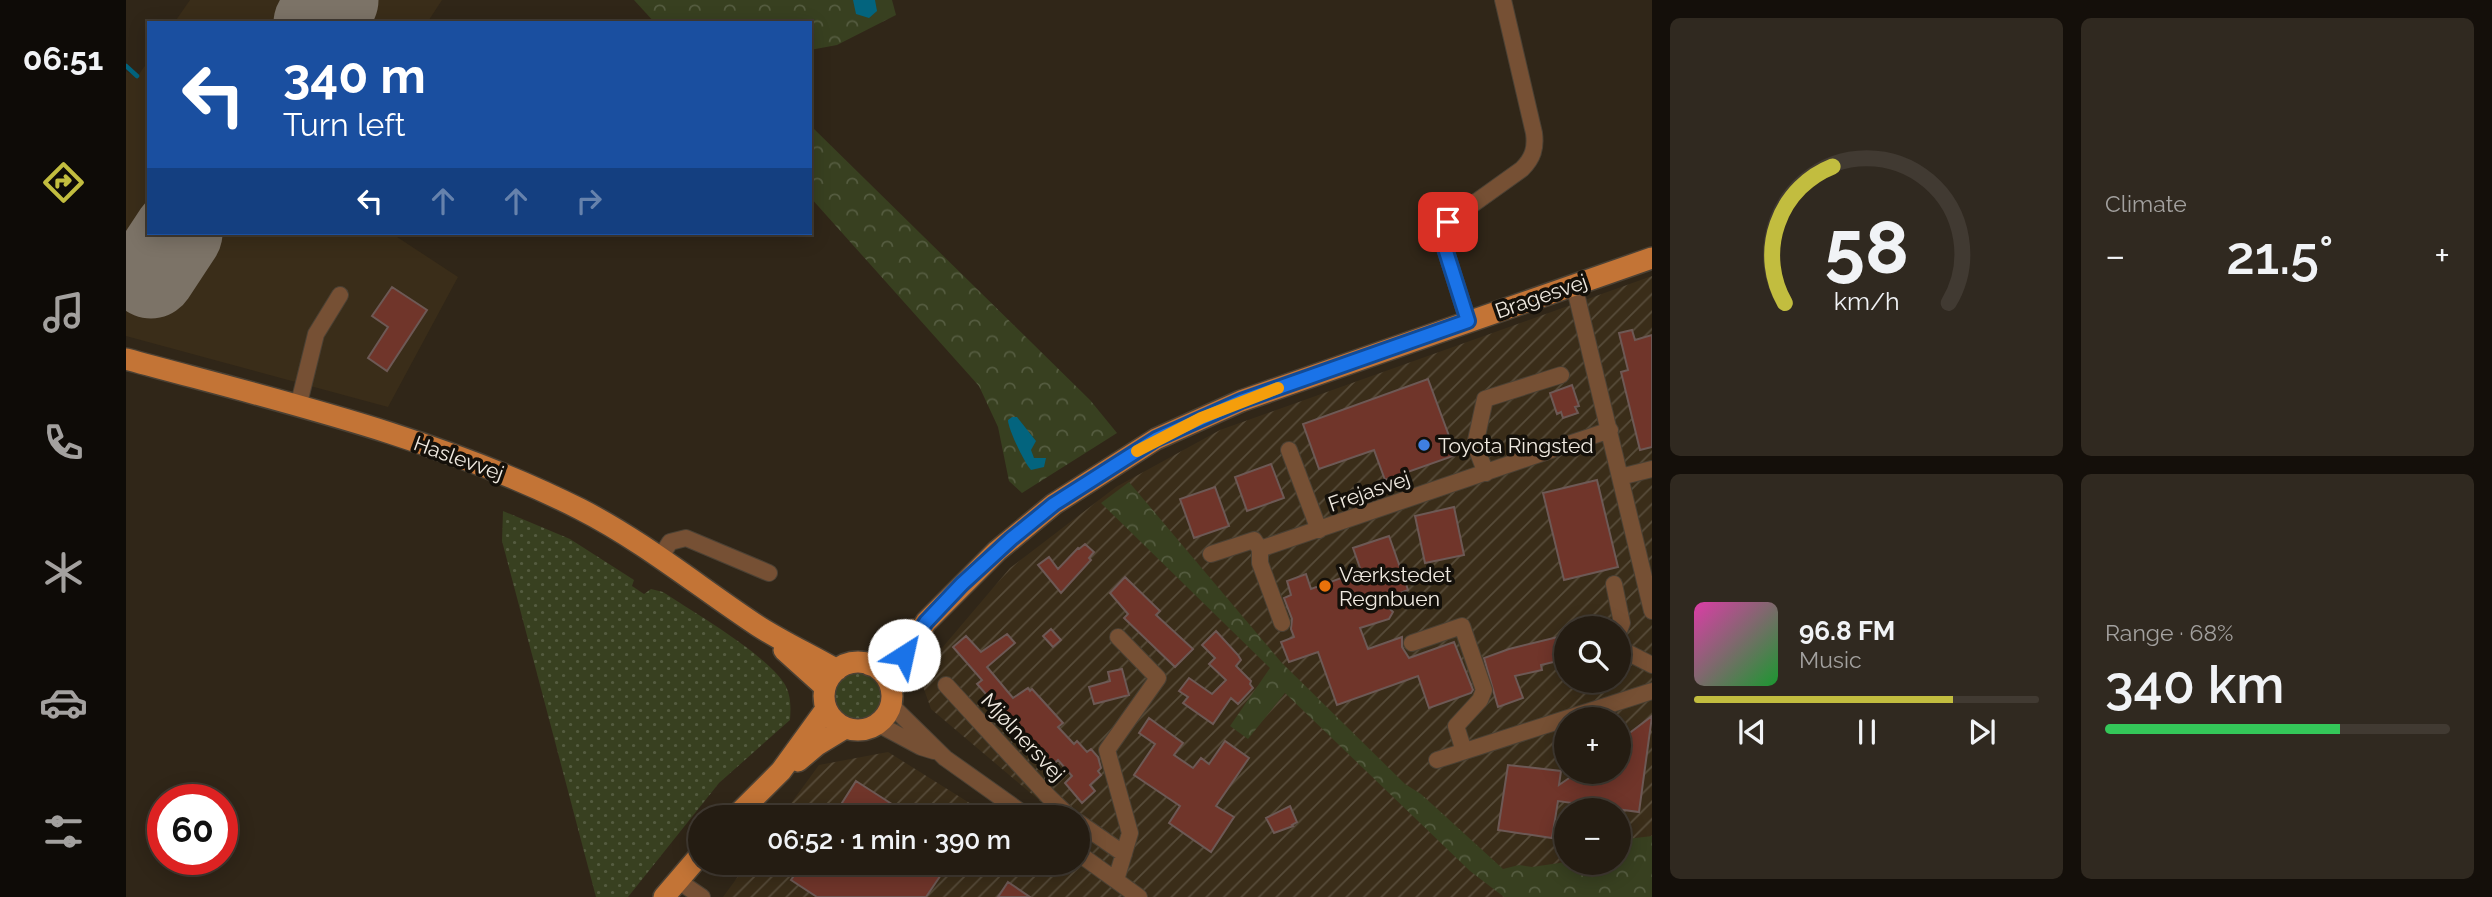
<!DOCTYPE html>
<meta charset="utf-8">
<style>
body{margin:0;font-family:Raleway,sans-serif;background:#302920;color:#f1f3f6;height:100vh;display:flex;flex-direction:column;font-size:26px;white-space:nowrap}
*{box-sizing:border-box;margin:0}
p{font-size:23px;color:#a3a19f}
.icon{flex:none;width:38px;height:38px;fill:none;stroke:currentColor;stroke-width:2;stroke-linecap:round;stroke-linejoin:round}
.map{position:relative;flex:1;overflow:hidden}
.panel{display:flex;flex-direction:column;gap:18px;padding:18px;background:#140f0a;width:840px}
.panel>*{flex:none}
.guide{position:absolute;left:21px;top:21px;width:665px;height:214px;border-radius:0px;box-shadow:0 4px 18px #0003,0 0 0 2px #413a32;background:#1a4fa0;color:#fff;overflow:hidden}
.controls{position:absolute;left:1428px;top:616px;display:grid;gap:14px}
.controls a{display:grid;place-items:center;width:77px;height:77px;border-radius:50%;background:#241c12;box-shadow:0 4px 18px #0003,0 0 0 2px #413a32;font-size:35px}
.speed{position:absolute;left:21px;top:784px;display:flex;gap:14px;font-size:35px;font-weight:700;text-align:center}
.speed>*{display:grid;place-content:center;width:91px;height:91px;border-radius:50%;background:#241c12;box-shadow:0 4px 18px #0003,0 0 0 2px #413a32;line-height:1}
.speed .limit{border:10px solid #d22;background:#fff;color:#111}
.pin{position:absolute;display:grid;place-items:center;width:60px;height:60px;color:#fff;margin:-30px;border-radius:14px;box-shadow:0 4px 10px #0006}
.me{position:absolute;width:77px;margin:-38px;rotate:35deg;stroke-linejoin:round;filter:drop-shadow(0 0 5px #0008)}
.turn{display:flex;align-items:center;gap:24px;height:147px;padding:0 21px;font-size:32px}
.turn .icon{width:91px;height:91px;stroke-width:2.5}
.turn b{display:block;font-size:49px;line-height:60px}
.lanes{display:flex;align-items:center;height:66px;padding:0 21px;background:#0003;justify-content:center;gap:35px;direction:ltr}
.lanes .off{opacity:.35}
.big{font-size:52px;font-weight:600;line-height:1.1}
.panel .tile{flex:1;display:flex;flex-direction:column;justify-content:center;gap:10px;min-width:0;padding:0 24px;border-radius:10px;background:#302920}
.panel .dial{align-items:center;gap:0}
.dial svg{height:182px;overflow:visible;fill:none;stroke:#413a32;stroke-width:7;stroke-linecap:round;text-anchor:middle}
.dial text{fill:#f1f3f6;stroke:none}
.song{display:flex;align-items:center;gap:21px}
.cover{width:84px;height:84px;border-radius:10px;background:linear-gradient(135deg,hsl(320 70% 55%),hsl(130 70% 35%))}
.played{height:7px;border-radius:4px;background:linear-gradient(90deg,#c2bd3f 75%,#413a32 75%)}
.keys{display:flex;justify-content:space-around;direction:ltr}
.heat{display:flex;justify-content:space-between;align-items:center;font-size:38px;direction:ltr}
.charge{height:10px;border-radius:5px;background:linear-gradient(90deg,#34c759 68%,#413a32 0)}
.panel .tiles{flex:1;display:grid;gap:18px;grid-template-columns:repeat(2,1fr)}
.trip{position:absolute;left:562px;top:805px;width:402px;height:70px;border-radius:35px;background:#241c12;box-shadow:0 4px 18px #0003,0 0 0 2px #413a32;font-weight:600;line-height:70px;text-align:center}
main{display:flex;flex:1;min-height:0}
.tab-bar{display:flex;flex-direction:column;width:126px;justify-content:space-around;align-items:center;background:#0e0b07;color:#a3a19f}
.tab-bar .icon{width:49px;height:49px}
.tab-bar .current{color:#c2bd3f}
.tab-bar b{font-size:32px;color:#f1f3f6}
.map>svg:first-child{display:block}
.built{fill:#3a2d19}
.industrial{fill:url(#industrial-furrows);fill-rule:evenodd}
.grass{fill:url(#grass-dots)}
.forest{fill:url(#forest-crowns)}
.water{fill:#03647e}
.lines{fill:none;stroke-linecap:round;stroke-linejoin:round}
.stream{stroke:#03647e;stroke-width:4.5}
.runway{stroke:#7c7367;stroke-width:89}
.building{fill:#70352a;stroke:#6d5955;stroke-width:2}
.minor-casing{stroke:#4b4134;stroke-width:18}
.major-casing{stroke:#4b4134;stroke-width:24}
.minor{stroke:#765034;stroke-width:16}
.major{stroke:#c37436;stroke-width:21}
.route-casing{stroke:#114b97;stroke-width:18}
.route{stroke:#1a73e8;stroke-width:12}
.slow{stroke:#f59e0b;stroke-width:12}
.shop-dot{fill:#3f7fe0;stroke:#14100a;stroke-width:2.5}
.food-dot{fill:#e8710a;stroke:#14100a;stroke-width:2.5}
.labels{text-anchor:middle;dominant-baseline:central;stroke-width:7;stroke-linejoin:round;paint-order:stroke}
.street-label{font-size:21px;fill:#f0eae1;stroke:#14100a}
.poi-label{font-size:21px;fill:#f0eae1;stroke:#14100a;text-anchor:start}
</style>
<main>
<nav class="tab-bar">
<b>06:51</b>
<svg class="icon current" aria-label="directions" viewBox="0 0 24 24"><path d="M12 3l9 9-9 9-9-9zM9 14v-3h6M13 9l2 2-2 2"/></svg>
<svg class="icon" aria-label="music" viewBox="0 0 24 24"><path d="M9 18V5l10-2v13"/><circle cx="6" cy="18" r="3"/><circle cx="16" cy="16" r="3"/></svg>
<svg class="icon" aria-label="phone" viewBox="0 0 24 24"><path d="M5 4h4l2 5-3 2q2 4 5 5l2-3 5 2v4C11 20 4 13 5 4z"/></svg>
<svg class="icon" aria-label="climate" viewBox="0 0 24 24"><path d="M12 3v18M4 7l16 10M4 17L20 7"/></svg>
<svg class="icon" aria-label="car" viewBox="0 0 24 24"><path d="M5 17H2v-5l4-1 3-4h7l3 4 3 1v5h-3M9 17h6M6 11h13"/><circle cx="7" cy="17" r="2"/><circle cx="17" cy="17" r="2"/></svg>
<svg class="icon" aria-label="filters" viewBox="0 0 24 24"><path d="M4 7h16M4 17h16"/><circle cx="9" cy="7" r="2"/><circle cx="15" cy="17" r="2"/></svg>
</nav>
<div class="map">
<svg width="1526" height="897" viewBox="0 0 1526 897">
<defs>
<pattern id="industrial-furrows" width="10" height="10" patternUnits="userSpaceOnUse" patternTransform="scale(1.75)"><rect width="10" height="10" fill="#3a2d19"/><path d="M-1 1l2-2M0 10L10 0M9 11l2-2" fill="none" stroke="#574c3a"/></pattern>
<pattern id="grass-dots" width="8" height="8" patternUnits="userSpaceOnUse" patternTransform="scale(1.75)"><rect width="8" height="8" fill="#384020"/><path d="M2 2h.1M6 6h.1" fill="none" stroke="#555c40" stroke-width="1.8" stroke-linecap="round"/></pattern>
<pattern id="forest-crowns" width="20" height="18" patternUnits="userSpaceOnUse" patternTransform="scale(1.75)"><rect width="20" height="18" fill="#384020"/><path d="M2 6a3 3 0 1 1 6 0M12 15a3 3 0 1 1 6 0" fill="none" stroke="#555c40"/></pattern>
</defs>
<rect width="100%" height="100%" fill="#302618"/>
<!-- built -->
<path class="built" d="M 64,0 L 316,0 L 301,23 L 48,23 Z
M 23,60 L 23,233 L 265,233 L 332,277 L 262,407 L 0,336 L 0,71 L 11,77 Z"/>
<!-- industrial -->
<path class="industrial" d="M 1526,276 L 1526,897 L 597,897 L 622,863 L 952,863 L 952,817 L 933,817 L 805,709 L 793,675 L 884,568 L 990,487 L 1094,430 ZM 1440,628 L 1493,628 L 1493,681 L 1440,681 ZM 1440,719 L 1493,719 L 1493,772 L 1440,772 ZM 1440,810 L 1493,810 L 1493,863 L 1440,863 Z
M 762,752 L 866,817 L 655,817 L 693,765 Z"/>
<!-- grass -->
<path class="grass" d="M 377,511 L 444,539 L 508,580 L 506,586 L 518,594 L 525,589 L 537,592 C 570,614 637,652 658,683 C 665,694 665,707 664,720 L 593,783 L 502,897 L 470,897 L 376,541 Z
M707 696a24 24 0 1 1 48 0a24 24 0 1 1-48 0Z"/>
<!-- forest -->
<path class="forest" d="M 508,0 L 766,0 L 770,15 L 711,45 L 684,50 L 684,23 L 529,23 Z
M 684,125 L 964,400 L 991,433 L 896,493 L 883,481 L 872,427 L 853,386 L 684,197 Z
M 1003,482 L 1155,662 L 1279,784 L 1295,794 L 1377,869 L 1393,865 L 1406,867 L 1440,862 L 1493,863 L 1493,840 L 1526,836 L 1526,897 L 1378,897 L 1344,871 L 1159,693 L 1122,739 L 1104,726 L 1144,668 L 975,503 Z"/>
<!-- water -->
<path class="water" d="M 727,0 L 749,0 L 751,11 L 743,18 L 730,14 Z
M 886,417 L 891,417 L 910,441 L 905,450 L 908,458 L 920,458 L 918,467 L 905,470 C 898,462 882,429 882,420 Z"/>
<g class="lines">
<!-- stream -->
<path class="stream" d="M 0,66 L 11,76"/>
<!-- runway -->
<path class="runway" d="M 192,23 L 208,0
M 25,274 L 52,233"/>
</g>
<!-- building -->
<path class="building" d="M 266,287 L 301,310 L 261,371 L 242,358 L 262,327 L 246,316 Z
M 1506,330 L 1509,340 L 1526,335 L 1526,447 L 1514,450 L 1495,372 L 1502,370 L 1493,333 Z
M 1302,379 L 1330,455 L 1259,480 L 1248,450 L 1193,469 L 1177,424 Z
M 1446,385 L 1453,406 L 1449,407 L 1452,413 L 1437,418 L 1435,412 L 1431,414 L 1424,393 Z
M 1145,464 L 1158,498 L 1121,511 L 1109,477 Z
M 1471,480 L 1492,567 L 1438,580 L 1417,493 Z
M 1089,487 L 1103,526 L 1068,538 L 1054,499 Z
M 1328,507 L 1338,555 L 1299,563 L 1289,516 Z
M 1263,536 L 1282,590 L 1264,597 L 1266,604 L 1264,609 L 1267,612 L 1263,619 L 1234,628 L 1242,649 L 1276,637 L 1276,647 L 1283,658 L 1328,642 L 1347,690 L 1345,693 L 1303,708 L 1292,676 L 1211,705 L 1192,652 L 1163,662 L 1155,642 L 1168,637 L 1165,629 L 1166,619 L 1158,598 L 1165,595 L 1161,581 L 1180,574 L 1185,589 L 1235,571 L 1227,548 Z
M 959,544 L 968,552 L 963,558 L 965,560 L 935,593 L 912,565 L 923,557 L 932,569 L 952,548 L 953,549 Z
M 999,577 L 1034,611 L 1030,615 L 1067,649 L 1049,667 L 998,618 L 1002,614 L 984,593 Z
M 925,629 L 935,640 L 927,647 L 917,636 Z
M 1090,631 L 1112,655 L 1115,660 L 1110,666 L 1125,681 L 1124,684 L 1127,688 L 1112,704 L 1105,698 L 1087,724 L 1057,703 L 1062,697 L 1053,691 L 1063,678 L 1086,694 L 1100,680 L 1083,664 L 1089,658 L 1076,645 Z
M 881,634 L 889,643 L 861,667 L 887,698 L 902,688 L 904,691 L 906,689 L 937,723 L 932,727 L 948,744 L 951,741 L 961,752 L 965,749 L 972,757 L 975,768 L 972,771 L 975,775 L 964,785 L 969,791 L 956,803 L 939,783 L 946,776 L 932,760 L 924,767 L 851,684 L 856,680 L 827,647 L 840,636 L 855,652 Z
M 1440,635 L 1440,659 L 1415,665 L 1416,670 L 1389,676 L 1397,698 L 1372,707 L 1358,658 L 1383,649 Z
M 996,669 L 1003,695 L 968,704 L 963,687 L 984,681 L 982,672 Z
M 1526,716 L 1513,812 L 1432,801 L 1426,838 L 1372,830 L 1382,765 L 1435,771 L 1433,785 L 1452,772 L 1493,772 L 1493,741 Z
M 1023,718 L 1057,743 L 1048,755 L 1067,768 L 1075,758 L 1083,764 L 1099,741 L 1123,758 L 1090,806 L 1108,817 L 1085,852 L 1043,823 L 1054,806 L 1008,775 L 1029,744 L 1013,733 Z
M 730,781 L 786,817 L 707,817 Z
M 1164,806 L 1171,822 L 1166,825 L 1167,826 L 1148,833 L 1140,818 Z
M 677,863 L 823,863 L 800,897 L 691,897 L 665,880 Z
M 882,882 L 904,897 L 872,897 Z"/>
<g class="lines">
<defs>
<path id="minor" d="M 1448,285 L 1526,611
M 1342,321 L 1317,242 L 1317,230 L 1322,222 L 1396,169 C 1407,158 1410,148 1408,133 L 1377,0
M 172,407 L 190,334 L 214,295
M 1163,450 L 1193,530
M 1360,473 L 1349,445 L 1359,399 L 1435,375
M 1494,477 L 1526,469
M 1134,549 L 1484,430
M 1085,554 L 1128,540 L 1134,549 L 1134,563 L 1156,623
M 534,558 L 544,542 L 560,538 L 643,573
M 1488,584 L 1496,623 L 1493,631
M 1286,643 L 1336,626 L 1358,690 L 1354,700 L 1330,726 L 1338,751
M 1493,648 L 1526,665
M 820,685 L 922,796 L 944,817
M 765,705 L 819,758 L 902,817
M 752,724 L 795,747 L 808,751
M 1311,760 L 1526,691
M 952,822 L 998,854
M 952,853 L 1013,897
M 551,880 L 576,897
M 990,880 L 1004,833 L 981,750 L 1032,678 L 992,637"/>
<path id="major" d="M 0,359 C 154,401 311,437 454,509 C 517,541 573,587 632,626 C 657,642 685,655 711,670
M 658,650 L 699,687
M698 696a34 34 0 1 1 68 0a34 34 0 1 1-68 0Z
M 744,665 L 786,630
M 762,680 L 800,622 L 871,551 L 928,504 L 1030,439 L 1115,401 L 1526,258
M 672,761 L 691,745 L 719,728
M 609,817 L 655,771 L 700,709
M 538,897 L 574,855"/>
</defs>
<!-- minor casing -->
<use href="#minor" class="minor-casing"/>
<!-- major casing -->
<use href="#major" class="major-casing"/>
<!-- minor -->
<use href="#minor" class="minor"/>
<!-- major -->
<use href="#major" class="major"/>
</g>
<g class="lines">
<defs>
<path id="route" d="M 778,655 L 800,622 L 836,584 L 885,539 L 928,504 L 1030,439 L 1115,401 L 1342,321 L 1317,242 L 1317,230 L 1322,222"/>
</defs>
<!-- route casing -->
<use href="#route" class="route-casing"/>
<!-- route -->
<use href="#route" class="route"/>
<!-- slow -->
<path class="slow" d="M 1011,451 L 1075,418 L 1152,388"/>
</g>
<!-- markers -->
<circle class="shop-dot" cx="1298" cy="445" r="7"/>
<circle class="food-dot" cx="1199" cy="586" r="7"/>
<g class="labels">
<!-- street labels -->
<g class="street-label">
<text transform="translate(1415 296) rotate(-19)">Bragesvej</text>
<text transform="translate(333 458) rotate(20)">Haslevvej</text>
<text transform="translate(1243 491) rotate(-19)">Frejasvej</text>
<text transform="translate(897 737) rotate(47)">Mjølnersvej</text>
</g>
<!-- poi labels -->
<g class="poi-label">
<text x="1312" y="445">Toyota Ringsted</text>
<text x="1213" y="574">Værkstedet<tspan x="1213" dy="24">Regnbuen</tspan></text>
</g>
</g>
</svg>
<div class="controls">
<a><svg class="icon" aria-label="search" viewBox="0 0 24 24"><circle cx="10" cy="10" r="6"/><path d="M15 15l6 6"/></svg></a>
<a>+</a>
<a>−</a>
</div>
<div class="speed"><div class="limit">60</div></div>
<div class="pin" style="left:1322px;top:222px;background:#d93025"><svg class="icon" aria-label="arrive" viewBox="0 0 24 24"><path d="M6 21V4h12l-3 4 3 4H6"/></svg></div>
<svg class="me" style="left:778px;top:655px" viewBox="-20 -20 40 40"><circle r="19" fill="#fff"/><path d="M0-13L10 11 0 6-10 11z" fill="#1a73e8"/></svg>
<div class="trip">06:52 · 1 min · 390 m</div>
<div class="guide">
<div class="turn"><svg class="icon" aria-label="left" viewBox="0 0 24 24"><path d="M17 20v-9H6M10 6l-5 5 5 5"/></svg><div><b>340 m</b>Turn left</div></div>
<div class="lanes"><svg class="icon" aria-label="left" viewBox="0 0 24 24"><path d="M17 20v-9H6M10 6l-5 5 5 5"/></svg><svg class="icon off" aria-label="ahead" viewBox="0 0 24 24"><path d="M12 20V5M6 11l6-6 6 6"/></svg><svg class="icon off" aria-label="ahead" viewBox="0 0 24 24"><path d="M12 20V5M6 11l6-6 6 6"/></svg><svg class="icon off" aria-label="right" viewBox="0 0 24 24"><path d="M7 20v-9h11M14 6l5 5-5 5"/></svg></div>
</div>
</div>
<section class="panel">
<div class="tiles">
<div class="tile dial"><svg viewBox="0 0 100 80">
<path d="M14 69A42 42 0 1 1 86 69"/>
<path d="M14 69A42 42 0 0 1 35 9" stroke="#c2bd3f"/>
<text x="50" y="56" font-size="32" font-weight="700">58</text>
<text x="50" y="72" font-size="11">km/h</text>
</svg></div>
<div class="tile"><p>Climate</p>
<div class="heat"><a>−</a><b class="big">21.5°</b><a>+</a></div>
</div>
<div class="tile">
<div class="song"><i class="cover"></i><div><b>96.8 FM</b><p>Music</p></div></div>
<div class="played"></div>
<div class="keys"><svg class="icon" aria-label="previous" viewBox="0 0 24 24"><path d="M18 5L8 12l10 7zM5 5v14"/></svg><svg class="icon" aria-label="pause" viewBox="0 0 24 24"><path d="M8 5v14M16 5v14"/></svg><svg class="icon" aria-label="next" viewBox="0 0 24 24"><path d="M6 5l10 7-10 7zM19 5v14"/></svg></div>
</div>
<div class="tile"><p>Range · 68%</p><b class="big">340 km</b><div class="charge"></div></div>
</div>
</section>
</main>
